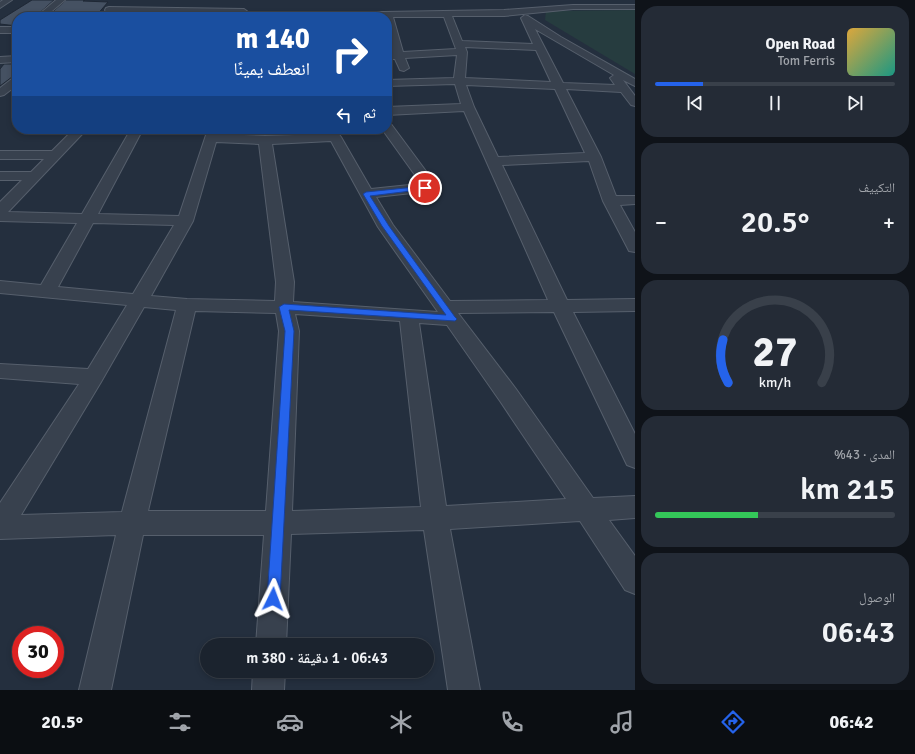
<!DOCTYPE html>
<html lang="ar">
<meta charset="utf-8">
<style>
body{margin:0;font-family:Signika,"Noto Naskh Arabic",sans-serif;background:#242b36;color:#f1f3f6;direction:rtl;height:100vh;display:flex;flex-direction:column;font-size:15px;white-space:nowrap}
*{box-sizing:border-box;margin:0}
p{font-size:13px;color:#a0a4aa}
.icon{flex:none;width:22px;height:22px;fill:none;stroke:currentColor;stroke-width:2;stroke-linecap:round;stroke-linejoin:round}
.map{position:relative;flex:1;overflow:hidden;direction:ltr}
.panel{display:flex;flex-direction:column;gap:6px;padding:6px;background:#0f1319;width:280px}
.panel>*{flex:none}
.banner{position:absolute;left:12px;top:12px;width:380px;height:122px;border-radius:16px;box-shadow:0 2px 6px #0003,0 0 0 1px #39404a;direction:rtl;background:#1a4fa0;color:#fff;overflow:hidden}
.speed{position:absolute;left:12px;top:626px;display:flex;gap:8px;font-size:20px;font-weight:700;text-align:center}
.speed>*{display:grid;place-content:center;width:52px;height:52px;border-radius:50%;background:#1b232e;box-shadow:0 2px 6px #0003,0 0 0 1px #39404a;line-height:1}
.speed .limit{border:6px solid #d22;background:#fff;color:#111}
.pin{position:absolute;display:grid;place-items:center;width:34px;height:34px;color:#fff;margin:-17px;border:2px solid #fff;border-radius:50%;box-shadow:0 1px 4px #0007}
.me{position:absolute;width:44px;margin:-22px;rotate:3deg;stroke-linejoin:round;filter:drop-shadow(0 0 3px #0008)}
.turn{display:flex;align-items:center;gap:14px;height:84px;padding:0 16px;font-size:18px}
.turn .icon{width:52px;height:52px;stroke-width:2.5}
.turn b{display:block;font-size:28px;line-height:34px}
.then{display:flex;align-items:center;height:38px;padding:0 16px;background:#0003;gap:8px;font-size:15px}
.big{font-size:30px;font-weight:600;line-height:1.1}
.panel .widget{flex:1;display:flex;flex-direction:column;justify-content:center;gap:6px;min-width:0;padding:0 14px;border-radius:16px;background:#242b36}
.panel .dial{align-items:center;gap:0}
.dial svg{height:104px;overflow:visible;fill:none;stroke:#39404a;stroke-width:7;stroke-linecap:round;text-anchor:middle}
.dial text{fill:#f1f3f6;stroke:none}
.song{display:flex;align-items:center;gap:12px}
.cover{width:48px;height:48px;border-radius:6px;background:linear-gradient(135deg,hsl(40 70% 55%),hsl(170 70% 35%))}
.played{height:4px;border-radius:2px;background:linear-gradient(90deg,#2563eb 20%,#39404a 20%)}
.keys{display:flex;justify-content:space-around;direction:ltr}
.heat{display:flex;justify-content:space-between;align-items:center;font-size:22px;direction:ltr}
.charge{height:6px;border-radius:3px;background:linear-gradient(90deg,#34c759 43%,#39404a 0)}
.trip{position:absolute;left:200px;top:638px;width:234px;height:40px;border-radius:20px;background:#1b232e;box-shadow:0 2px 6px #0003,0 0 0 1px #39404a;font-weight:600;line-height:40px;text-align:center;direction:rtl}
.tab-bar{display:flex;height:64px;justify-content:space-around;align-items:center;background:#0b0e12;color:#a0a4aa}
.tab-bar .icon{width:28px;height:28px}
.tab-bar .current{color:#2563eb}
.tab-bar b{font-size:18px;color:#f1f3f6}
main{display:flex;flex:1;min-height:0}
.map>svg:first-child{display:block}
.green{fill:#263c3f}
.building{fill:#455162;stroke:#1f2835}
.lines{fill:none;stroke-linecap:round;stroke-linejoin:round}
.minor-casing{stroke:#565f6c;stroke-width:2}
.minor{fill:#38414e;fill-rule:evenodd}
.route{fill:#2563eb;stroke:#184099}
</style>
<main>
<section class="panel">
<div class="widget">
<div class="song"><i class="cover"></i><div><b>Open Road</b><p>Tom Ferris</p></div></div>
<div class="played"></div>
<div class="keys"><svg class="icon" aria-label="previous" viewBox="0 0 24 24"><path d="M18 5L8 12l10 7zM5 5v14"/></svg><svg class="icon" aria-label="pause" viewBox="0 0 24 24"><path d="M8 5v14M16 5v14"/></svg><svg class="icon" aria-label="next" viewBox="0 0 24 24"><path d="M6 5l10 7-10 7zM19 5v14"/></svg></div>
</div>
<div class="widget"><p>التكييف</p>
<div class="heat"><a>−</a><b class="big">20.5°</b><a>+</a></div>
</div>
<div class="widget dial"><svg viewBox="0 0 100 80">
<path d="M14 69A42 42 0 1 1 86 69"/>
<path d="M14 69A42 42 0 0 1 10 36" stroke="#2563eb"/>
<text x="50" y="56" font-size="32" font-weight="700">27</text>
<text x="50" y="72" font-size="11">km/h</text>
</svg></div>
<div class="widget"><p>المدى · 43%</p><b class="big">215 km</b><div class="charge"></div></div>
<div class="widget"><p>الوصول</p><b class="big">06:43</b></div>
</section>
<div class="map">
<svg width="635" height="690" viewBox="0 0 635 690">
<rect width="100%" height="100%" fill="#242f3e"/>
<!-- green -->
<path class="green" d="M 635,10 L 635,74 L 545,20 L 546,11 Z"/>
<!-- building -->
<path class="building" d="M 32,0 L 54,0 L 35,17 L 17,17 L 17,26 L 0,24 L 0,20 Z
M 66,0 L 85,0 L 83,1 L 108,2 L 96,16 L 47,17 Z
M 4,64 L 17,64 L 17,76 L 12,77 L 0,86 L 0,69 Z"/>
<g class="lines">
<defs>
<path id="minor" d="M 3,0 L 12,0 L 0,8 L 0,2 Z
M 56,0 L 65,0 L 45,17 L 36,17 Z
M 573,5 L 635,5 L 635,9 L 573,9 L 504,16 L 452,16 L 462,41 L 533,44 L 521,18 L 525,15 L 528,16 L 561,37 L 635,79 L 635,86 L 623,80 L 635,96 L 635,106 L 631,105 L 621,92 L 566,89 L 601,157 L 616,196 L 635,196 L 635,204 L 620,205 L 635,232 L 635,252 L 629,251 L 627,247 L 603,201 L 589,161 L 502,165 L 567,300 L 635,299 L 635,311 L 573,312 L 635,434 L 635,468 L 627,465 L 554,312 L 458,313 L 516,389 L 593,498 L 635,496 L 635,518 L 609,520 L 635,556 L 635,594 L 625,590 L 580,521 L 450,529 L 480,690 L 448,690 L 424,530 L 291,534 L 286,645 L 256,645 L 264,535 L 143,535 L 111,690 L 79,690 L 116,535 L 0,539 L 0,503 L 79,384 L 0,378 L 0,364 L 88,369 L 127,305 L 0,293 L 0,281 L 41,285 L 77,223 L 0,221 L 0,202 L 22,180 L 0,180 L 0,172 L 31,172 L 44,159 L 0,159 L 0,151 L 52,151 L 74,129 L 87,129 L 8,212 L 82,214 L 131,129 L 143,129 L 98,214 L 179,216 L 208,129 L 220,129 L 219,134 L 265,136 L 325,134 L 322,129 L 335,129 L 341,137 L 371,189 L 419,184 L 420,182 L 382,129 L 387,129 L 387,123 L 391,124 L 434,182 L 430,191 L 376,197 L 393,225 L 450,301 L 548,300 L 464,111 L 387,115 L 387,107 L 461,104 L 455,84 L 387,86 L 387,80 L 454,78 L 457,55 L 405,58 L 409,68 L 404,71 L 400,70 L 395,59 L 387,59 L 387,53 L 393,53 L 387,29 L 387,17 L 259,17 L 263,14 L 504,10 ZM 393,17 L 444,17 L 456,49 L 403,52 ZM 535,29 L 614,75 L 610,78 L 615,85 L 563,83 ZM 465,47 L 536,50 L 551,82 L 465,78 L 467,52 ZM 466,85 L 555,89 L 585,153 L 498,157 L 474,107 ZM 331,141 L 378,227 L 438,312 L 293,302 L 294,282 L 272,144 ZM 216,142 L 259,144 L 276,282 L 275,301 L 187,299 L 151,296 L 193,221 ZM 93,223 L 174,225 L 133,294 L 58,287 ZM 144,307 L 176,310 L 122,512 L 21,515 L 101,382 ZM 195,311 L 276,313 L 279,331 L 266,511 L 148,511 ZM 295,314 L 400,321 L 421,507 L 292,511 L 299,331 ZM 419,323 L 447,325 L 500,401 L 566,499 L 446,506 Z
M 109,7 L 244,9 L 248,12 L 244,15 L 106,12 L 105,10 L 106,8 Z
M 0,27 L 17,27 L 17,33 L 0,33 Z
M 17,56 L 17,62 L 0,63 L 0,57 Z
M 17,77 L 17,85 L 4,95 L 0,96 L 0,88 L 13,78 Z
M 253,671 L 285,671 L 284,690 L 252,690 Z"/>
</defs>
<!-- minor casing -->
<use href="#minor" class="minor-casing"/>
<!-- minor -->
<use href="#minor" class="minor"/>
</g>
<!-- route -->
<path class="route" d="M 425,186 L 427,186 L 427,189 L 370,196 L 389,226 L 455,317 L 457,319 L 455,321 L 289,310 L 294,331 L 280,599 L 278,604 L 273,606 L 269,604 L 267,599 L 285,331 L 279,307 L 284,304 L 446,315 L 382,226 L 363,194 L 366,192 Z"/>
</svg>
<div class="speed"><div class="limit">30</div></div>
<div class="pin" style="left:425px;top:188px;background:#d93025"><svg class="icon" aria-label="arrive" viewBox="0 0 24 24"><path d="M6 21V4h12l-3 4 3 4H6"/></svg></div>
<svg class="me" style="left:273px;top:599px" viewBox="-20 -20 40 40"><path d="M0-17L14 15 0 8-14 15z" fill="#2563eb" stroke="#fff" stroke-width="4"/></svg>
<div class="trip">06:43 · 1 دقيقة · 380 m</div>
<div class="banner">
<div class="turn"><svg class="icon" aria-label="right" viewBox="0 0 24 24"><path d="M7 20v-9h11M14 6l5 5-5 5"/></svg><div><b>140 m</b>انعطف يمينًا</div></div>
<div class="then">ثم<svg class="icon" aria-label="left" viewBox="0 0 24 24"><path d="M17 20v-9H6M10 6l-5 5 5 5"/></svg></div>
</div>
</div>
</main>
<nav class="tab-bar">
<b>06:42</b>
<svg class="icon current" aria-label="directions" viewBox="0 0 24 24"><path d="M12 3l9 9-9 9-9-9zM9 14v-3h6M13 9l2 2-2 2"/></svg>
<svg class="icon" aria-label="music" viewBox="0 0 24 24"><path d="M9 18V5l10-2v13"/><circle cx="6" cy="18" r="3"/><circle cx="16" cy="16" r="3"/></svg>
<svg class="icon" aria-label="phone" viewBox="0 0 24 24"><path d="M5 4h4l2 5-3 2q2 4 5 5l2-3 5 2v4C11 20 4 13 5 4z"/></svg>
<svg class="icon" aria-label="climate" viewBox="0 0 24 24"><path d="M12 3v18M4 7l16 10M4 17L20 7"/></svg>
<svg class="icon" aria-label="car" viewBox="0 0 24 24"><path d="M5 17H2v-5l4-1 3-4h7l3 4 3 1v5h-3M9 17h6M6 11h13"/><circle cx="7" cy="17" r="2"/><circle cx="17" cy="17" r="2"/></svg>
<svg class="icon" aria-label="filters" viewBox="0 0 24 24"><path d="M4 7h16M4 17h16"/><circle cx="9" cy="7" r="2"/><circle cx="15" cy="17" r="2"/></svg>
<b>20.5°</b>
</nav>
